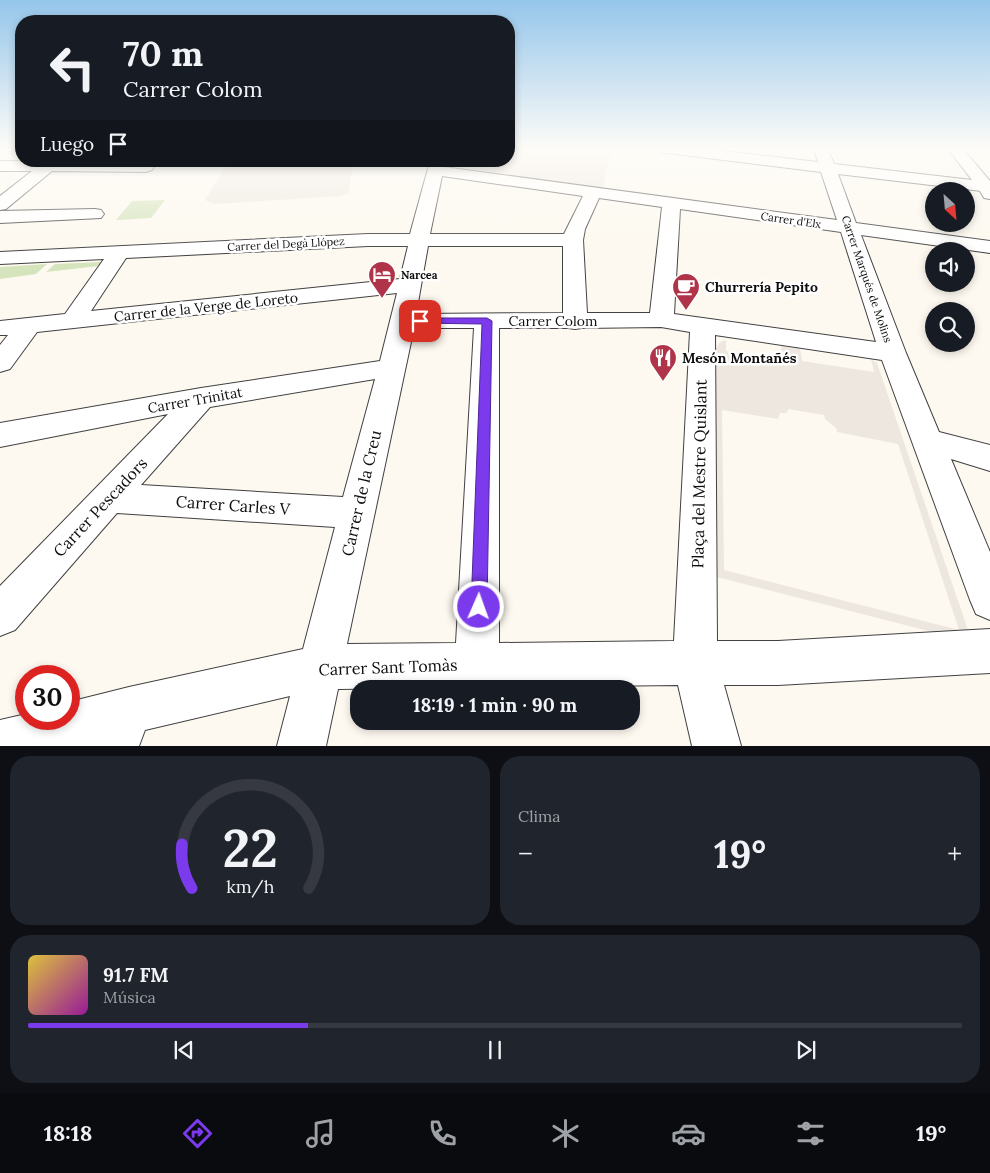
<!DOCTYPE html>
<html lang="es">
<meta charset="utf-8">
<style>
body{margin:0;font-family:Lora,serif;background:#20242c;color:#f1f3f6;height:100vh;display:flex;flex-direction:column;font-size:19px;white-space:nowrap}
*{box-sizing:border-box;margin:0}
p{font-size:16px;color:#9ea1a6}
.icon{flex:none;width:28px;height:28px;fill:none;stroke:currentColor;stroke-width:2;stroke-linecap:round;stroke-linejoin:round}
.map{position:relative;height:746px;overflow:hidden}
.panel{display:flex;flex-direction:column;gap:10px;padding:10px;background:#0d0f14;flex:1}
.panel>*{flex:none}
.hud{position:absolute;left:15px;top:15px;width:500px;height:152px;border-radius:20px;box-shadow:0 2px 8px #0003;background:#171b24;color:#f1f3f6;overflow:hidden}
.needle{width:32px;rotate:154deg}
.fabs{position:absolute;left:925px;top:182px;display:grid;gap:10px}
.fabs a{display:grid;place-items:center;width:50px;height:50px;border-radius:50%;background:#171b24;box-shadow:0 2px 8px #0003;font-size:25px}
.speed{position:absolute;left:15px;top:665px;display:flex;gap:10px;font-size:25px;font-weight:700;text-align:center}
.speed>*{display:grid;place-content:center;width:65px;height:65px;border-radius:50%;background:#171b24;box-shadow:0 2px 8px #0003;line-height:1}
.speed .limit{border:8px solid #d22;background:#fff;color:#111}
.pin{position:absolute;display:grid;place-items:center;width:42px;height:42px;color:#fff;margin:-21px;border-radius:10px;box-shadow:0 2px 8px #0006}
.me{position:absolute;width:55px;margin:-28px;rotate:2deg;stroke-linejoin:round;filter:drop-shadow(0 0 4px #0008)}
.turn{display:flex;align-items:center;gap:18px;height:105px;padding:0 25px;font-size:22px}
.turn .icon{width:65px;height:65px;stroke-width:2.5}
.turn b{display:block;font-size:35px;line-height:42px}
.then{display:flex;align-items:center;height:48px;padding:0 25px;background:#0003;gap:10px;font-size:19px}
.big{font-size:38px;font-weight:700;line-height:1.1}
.panel .widget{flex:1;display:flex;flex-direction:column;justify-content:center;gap:8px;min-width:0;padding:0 18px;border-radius:20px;background:#20242c}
.panel .dial{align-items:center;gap:0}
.dial svg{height:130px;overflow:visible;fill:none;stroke:#363941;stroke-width:7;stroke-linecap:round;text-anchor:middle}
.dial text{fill:#f1f3f6;stroke:none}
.song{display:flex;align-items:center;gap:15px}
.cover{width:60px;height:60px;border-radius:8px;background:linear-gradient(135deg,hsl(50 70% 55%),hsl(300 70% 35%))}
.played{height:5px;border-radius:2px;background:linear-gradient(90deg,#7c3aed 30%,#363941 30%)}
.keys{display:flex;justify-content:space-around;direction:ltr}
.heat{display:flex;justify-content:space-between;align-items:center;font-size:28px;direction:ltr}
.panel .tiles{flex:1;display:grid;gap:10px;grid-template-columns:1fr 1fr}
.widget:last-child{grid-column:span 2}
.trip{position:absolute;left:350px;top:680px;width:290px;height:50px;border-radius:20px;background:#171b24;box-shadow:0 2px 8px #0003;font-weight:700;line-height:50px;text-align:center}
.dock{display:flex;height:80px;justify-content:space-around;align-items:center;background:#090b0e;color:#9ea1a6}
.dock .icon{width:35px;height:35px}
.dock .current{color:#7c3aed}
.dock b{font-size:22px;color:#f1f3f6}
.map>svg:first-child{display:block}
.green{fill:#d6e4bd}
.plaza{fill:#ede7df;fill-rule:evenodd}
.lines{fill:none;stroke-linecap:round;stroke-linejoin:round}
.minor-casing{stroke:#414141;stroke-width:2}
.tertiary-casing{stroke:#414141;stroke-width:2}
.minor{fill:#fff;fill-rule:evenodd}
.tertiary{fill:#fff;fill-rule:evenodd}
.route{fill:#7c3aed;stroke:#51269a}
.labels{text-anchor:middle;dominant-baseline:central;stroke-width:5;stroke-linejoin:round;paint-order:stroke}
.far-street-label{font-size:11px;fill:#0e0e0e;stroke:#fff}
.far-poi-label{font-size:11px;font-weight:bold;fill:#0e0e0e;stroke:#fff;text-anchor:start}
.poi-label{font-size:14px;font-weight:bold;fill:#0e0e0e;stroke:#fff;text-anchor:start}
.street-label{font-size:14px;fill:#0e0e0e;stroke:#fff}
.near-street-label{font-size:16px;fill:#0e0e0e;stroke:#fff}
</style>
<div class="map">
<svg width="990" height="746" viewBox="0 0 990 746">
<rect width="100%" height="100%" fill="#fdf9f0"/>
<!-- green -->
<path class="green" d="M 165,200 L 151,218 L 116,220 L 132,201 Z
M 102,262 L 99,266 L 46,272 L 55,264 Z
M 47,264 L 36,274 L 0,279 L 0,267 Z"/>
<!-- plaza -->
<path class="plaza" d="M 509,149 L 611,149 L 603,187 L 593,193 L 435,170 L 438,161 L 509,161 Z
M 229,161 L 353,161 L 349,193 L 340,196 L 214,204 L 205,200 Z
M 726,340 L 726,351 L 782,358 L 781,346 L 800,348 L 802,361 L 874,372 L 871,359 L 877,363 L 971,639 L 964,640 L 717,577 L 716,349 L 720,342 ZM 788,409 L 824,415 L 825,419 L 836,428 L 837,432 L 898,444 L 959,630 L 724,570 L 722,410 L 778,419 L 780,413 L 787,413 Z"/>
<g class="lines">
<defs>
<path id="minor" d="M 660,149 L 706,149 L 818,162 L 814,149 L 828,149 L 834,164 L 972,180 L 948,149 L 963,149 L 990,181 L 990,192 L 838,174 L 856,223 L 990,241 L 990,253 L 861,235 L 906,353 L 939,432 L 990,445 L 990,471 L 951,459 L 990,552 L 990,620 L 976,614 L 970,600 L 882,360 L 715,335 L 717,641 L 778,641 L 990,629 L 990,673 L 778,685 L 724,685 L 741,746 L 692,746 L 678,685 L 338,689 L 326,746 L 277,746 L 290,696 L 145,730 L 139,746 L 0,746 L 0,720 L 26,714 L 26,719 L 69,719 L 69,702 L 129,687 L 303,649 L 335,527 L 117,513 L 15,630 L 0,636 L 0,586 L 168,414 L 0,447 L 0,423 L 201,388 L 380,361 L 397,293 L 37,332 L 10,369 L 0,372 L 0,345 L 8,335 L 0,335 L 0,321 L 65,314 L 104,259 L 0,264 L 0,252 L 368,234 L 410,234 L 430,161 L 446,161 L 444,167 L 837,220 L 821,172 L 667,153 L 662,152 ZM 442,176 L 583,196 L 564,234 L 430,234 ZM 599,198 L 662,207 L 650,313 L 587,313 L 583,240 L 585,229 ZM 680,209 L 841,232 L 876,342 L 674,314 ZM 368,246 L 408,246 L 400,279 L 91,311 L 126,258 ZM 428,246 L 563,246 L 563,313 L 416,314 ZM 661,327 L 690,332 L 674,641 L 499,643 L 499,328 L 568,328 L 575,329 L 582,328 ZM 414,328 L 474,328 L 456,643 L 347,644 ZM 375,379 L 343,497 L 141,485 L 210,407 Z
M 0,161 L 146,162 L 152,164 L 154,167 L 152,170 L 146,172 L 52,171 L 6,209 L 0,210 L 0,196 L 32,171 L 0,171 Z
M 95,209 L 101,210 L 104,214 L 101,218 L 0,223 L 0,211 Z"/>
<path id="tertiary" d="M 985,181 L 990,182 L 990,199 L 984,198 L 977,186 L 979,182 Z"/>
</defs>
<!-- minor casing -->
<use href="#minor" class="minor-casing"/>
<!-- tertiary casing -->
<use href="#tertiary" class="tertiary-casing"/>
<!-- minor -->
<use href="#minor" class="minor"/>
<!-- tertiary -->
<use href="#tertiary" class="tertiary"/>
</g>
<!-- sky -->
<linearGradient id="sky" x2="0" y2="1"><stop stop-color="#95c6eb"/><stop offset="0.59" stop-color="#fefcf8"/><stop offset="1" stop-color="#fefcf8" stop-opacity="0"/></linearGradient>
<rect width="990" height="253" fill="url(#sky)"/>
<!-- route -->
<path class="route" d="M 420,318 L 487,318 L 492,321 L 487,607 L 485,613 L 479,616 L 473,613 L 471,607 L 482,324 L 416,323 L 416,319 Z"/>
<!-- icons -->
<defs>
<symbol id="hotel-pin" viewBox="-11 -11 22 30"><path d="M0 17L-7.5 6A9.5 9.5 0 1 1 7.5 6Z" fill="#af344a" stroke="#fff"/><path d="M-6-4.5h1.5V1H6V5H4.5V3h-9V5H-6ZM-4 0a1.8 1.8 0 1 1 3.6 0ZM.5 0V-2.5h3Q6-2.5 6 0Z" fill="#fff"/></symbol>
<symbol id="cafe-pin" viewBox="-11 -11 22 30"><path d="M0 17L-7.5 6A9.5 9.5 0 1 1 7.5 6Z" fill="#af344a" stroke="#fff"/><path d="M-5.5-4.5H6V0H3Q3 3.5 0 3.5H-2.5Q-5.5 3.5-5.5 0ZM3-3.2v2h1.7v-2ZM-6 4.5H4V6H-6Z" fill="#fff"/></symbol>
<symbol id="restaurant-pin" viewBox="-11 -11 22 30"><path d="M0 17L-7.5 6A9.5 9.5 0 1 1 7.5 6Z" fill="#af344a" stroke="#fff"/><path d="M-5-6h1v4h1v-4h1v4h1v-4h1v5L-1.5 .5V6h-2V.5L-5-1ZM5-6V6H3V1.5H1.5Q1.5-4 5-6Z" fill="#fff"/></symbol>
</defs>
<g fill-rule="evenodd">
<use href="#hotel-pin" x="366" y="259" width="32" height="43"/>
<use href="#cafe-pin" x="670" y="271" width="32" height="43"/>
<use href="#restaurant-pin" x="647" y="342" width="32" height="43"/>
</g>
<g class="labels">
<!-- far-street labels -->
<g class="far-street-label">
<text transform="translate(791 220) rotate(8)">Carrer d'Elx</text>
<text transform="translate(286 244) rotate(-3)">Carrer del Degà Llópez</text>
<text transform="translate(867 279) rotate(71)">Carrer Marqués de Molins</text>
</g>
<!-- far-poi labels -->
<g class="far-poi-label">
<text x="401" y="275">Narcea</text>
</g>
<!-- poi labels -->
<g class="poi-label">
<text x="705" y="287">Churrería Pepito</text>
<text x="682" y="358">Mesón Montañés</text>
</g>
<!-- street labels -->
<g class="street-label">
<text transform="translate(206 307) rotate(-6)">Carrer de la Verge de Loreto</text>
<text x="553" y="321">Carrer Colom</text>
<text transform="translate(195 400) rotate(-10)">Carrer Trinitat</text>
</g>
<!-- near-street labels -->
<g class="near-street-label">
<text transform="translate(699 474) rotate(-89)">Plaça del Mestre Quislant</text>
<text transform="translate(361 493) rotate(-77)">Carrer de la Creu</text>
<text transform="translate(233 505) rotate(4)">Carrer Carles V</text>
<text transform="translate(100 507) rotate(-47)">Carrer Pescadors</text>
<text transform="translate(388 667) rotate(-2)">Carrer Sant Tomàs</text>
</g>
</g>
</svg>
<div class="fabs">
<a><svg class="needle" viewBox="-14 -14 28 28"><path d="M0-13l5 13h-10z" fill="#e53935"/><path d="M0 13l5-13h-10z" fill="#9ea1a6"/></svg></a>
<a><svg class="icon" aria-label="sound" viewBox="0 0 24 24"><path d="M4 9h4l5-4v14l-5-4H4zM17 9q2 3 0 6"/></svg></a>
<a><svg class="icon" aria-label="search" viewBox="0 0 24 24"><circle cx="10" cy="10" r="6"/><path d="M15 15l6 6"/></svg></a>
</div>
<div class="speed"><div class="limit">30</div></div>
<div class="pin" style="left:420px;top:321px;background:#d93025"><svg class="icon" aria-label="arrive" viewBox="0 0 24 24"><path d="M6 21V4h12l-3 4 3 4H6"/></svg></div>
<svg class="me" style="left:479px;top:607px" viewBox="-20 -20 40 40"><circle r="17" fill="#7c3aed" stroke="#fff" stroke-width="3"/><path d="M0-11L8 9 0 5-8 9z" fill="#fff"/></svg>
<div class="trip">18:19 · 1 min · 90 m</div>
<div class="hud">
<div class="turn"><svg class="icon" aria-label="left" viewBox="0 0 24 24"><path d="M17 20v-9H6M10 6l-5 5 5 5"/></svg><div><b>70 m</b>Carrer Colom</div></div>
<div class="then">Luego<svg class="icon" aria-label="arrive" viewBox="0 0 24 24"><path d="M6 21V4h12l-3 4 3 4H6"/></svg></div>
</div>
</div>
<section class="panel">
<div class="tiles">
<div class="widget dial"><svg viewBox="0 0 100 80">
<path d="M14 69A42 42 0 1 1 86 69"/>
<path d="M14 69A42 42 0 0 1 8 42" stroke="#7c3aed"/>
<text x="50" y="56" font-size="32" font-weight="700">22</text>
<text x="50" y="72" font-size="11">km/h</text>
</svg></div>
<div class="widget"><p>Clima</p>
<div class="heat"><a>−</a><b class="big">19°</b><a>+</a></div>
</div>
<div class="widget">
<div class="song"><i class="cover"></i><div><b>91.7 FM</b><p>Música</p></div></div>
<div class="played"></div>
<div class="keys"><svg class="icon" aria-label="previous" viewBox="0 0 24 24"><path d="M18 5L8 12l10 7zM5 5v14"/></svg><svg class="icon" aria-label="pause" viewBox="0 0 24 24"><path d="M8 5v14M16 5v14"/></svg><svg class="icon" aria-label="next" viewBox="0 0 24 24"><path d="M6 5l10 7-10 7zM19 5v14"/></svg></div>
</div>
</div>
</section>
<nav class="dock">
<b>18:18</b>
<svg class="icon current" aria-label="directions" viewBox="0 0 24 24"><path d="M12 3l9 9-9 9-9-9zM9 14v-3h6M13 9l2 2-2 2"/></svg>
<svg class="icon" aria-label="music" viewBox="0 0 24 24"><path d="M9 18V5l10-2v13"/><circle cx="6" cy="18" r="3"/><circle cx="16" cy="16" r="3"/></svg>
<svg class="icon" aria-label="phone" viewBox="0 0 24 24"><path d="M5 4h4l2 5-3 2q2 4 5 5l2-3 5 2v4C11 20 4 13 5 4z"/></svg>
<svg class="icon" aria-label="climate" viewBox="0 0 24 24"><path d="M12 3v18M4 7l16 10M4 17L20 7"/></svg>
<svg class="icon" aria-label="car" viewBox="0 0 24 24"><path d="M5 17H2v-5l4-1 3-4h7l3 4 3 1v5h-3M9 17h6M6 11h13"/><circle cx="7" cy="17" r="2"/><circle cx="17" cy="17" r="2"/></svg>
<svg class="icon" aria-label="filters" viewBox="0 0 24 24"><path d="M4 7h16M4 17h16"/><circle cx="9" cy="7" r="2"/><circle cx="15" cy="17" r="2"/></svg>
<b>19°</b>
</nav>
